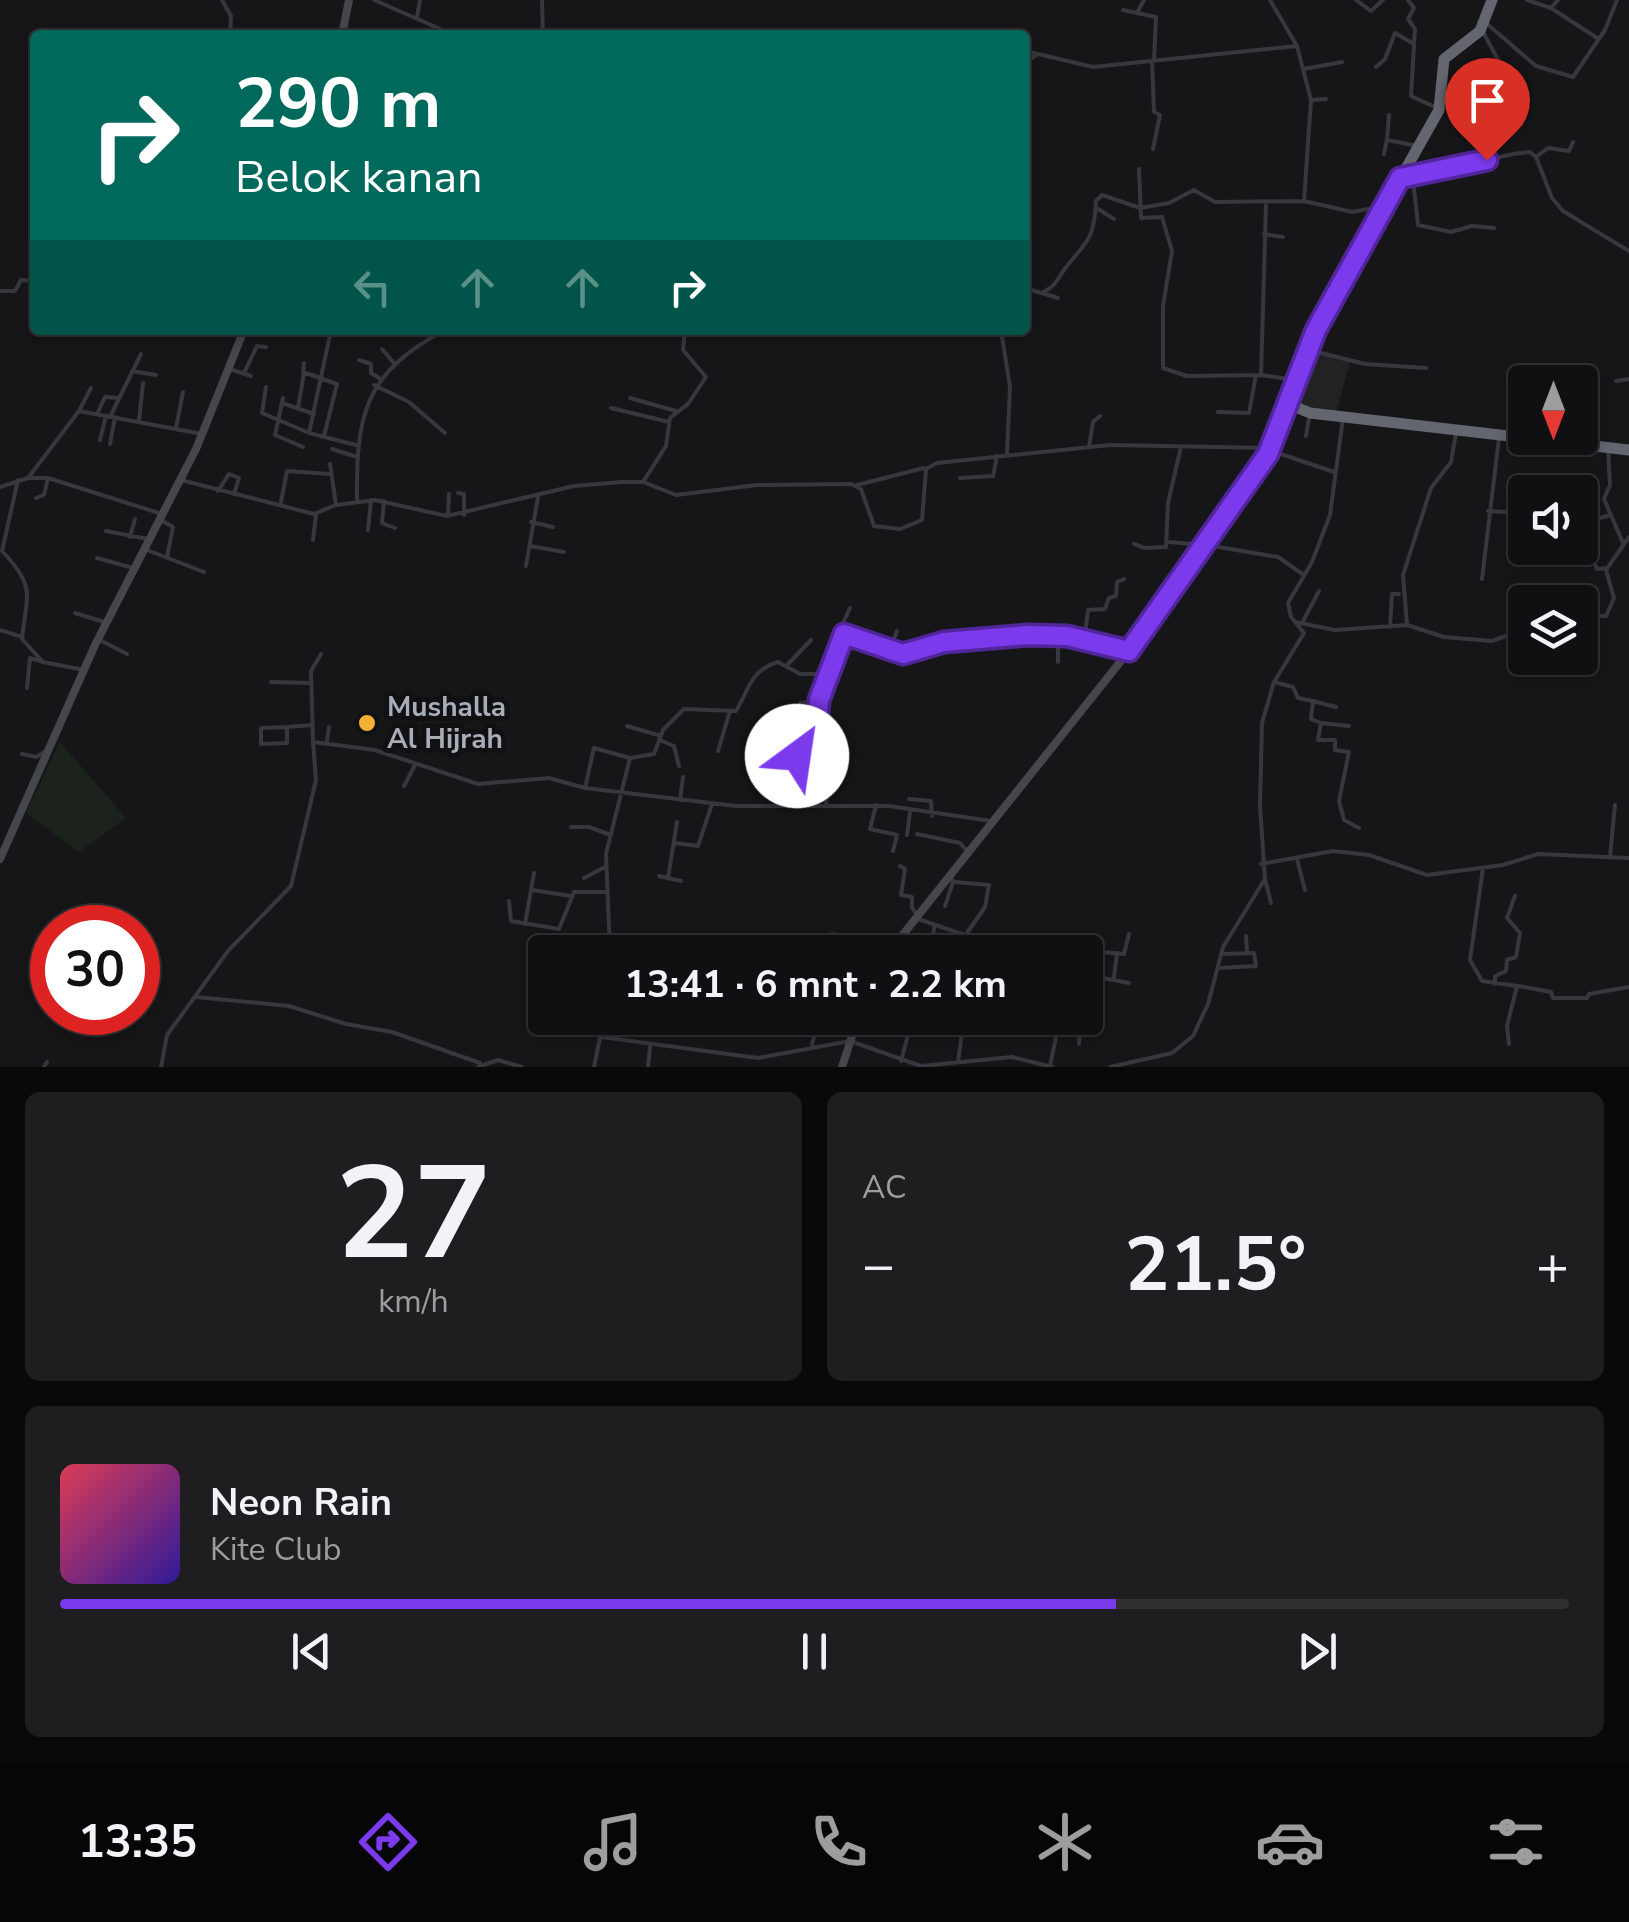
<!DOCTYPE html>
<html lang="id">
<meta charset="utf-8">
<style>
body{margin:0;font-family:"Nunito Sans",sans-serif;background:#1e1e20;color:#f1f3f6;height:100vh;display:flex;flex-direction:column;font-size:38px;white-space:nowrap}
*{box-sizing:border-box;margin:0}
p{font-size:32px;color:#9c9d9f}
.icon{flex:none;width:55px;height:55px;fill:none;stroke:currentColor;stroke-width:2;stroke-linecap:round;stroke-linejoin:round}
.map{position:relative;height:1067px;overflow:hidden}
.side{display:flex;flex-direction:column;gap:25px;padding:25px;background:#09090a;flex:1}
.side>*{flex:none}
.top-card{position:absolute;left:30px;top:30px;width:1000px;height:305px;border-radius:10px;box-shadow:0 5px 15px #0003,0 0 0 2px #303032;background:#00695c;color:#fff;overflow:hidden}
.needle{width:65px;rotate:180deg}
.buttons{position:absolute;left:1508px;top:365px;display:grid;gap:20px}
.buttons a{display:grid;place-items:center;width:90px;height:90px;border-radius:10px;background:#101012;box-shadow:0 5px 15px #0003,0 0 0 2px #303032;font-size:50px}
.speed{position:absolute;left:30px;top:905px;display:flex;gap:20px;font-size:50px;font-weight:700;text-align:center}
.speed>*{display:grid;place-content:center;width:130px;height:130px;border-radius:50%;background:#101012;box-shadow:0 5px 15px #0003,0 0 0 2px #303032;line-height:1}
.speed .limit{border:15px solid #d22;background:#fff;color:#111}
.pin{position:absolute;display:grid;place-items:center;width:85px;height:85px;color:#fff;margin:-102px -42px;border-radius:50% 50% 50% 0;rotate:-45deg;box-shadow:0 0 10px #0007}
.pin .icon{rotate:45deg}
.me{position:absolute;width:110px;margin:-55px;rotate:31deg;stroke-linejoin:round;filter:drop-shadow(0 0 8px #0008)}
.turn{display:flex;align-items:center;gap:35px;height:210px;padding:0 40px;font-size:45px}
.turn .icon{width:130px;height:130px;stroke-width:2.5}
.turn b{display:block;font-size:70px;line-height:85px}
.lanes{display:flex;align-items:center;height:95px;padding:0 40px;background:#0003;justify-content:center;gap:50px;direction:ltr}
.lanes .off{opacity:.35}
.big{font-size:75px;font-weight:700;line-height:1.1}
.side .widget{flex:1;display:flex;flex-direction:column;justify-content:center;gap:15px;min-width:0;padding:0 35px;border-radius:15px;background:#1e1e20}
.side .dial{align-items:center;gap:0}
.dial b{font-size:130px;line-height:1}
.song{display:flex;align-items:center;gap:30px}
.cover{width:120px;height:120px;border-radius:15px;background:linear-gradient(135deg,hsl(350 70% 55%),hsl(250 70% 35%))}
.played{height:10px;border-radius:5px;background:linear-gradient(90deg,#7c3aed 70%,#303032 70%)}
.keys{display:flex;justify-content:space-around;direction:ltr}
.heat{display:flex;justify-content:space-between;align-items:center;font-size:55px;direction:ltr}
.side .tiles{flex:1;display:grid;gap:25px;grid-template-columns:1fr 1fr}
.widget:last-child{grid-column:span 2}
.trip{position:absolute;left:528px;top:935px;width:575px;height:100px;border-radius:10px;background:#101012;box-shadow:0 5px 15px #0003,0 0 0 2px #303032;font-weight:700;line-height:100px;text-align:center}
.tabs{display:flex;height:160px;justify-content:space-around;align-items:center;background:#060607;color:#9c9d9f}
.tabs .icon{width:70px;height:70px}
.tabs .active{color:#7c3aed}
.tabs b{font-size:45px;color:#f1f3f6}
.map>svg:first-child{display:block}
.built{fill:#222225}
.green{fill:#1c231d}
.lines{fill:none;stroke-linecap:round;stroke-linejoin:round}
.street{stroke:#37383d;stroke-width:4}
.secondary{stroke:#45474d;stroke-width:8}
.highway{stroke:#63666e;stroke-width:11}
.route-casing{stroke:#51269a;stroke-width:25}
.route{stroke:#7c3aed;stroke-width:18}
.poi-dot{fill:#f2b134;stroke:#111113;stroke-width:4}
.labels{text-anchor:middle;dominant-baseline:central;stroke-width:10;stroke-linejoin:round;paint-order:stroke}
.poi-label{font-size:28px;font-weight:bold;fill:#a8adb8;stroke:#111113;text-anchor:start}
</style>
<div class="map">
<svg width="1629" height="1067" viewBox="0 0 1629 1067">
<rect width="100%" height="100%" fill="#161618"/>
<!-- built -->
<path class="built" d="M 1312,352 L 1350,362 L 1336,413 L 1304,408 L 1299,401 Z"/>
<!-- green -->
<path class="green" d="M 60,742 L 126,818 L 79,852 L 26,813 Z"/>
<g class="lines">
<!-- street -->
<path class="street" d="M 222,0 L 231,16 L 230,35
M 374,0 L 454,35
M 542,0 L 543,35
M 1270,0 L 1297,46 L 1311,100 L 1304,201 L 1352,212 L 1380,207
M 1356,0 L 1371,11 L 1383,0
M 1408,0 L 1414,8 L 1408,19 L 1415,29 L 1411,96 L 1435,107
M 1527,0 L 1551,8 L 1597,38
M 1551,8 L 1558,0
M 1123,10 L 1156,17 L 1154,61
M 1137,13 L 1144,0
M 417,17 L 420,0
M 1486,23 L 1536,66 L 1573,77 L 1605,30 L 1617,0
M 1484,34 L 1512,85
M 1025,51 L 1093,67 L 1297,46
M 1152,61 L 1154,112 L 1160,115 L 1153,149
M 1025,64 L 1036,55
M 1376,67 L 1385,59 L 1395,33 L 1414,44
M 1304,69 L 1342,62
M 1311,100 L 1326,99
M 1389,115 L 1387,140 L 1417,146
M 1384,154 L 1387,139
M 1536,157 L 1552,198 L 1563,211 L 1629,251
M 1536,157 L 1548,148 L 1569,151 L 1573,142
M 1139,169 L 1141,218 L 1162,217 L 1172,251 L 1163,306 L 1163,368 L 1187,376 L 1261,375 L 1295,380
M 1405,178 L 1513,154 L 1530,152 L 1536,157
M 1413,179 L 1418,225 L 1451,232 L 1472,226 L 1494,228
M 1098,209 L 1114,219
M 1264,234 L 1283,237
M 1025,288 L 1058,298
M 0,291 L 15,291 L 21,280 L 35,281
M 1043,292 C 1055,287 1056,281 1064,270 C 1086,241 1094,242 1096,201 L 1102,195 L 1140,208 L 1169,203 L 1194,190 L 1215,202 L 1304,201
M 454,330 L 495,335
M 1001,330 L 1010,387 L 1007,453
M 382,349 L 393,362
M 1313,351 L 1365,364 L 1426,368
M 359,360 L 371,364 L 371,373 L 379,378
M 304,363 L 303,372 L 337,384 L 324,436
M 230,369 L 251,376
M 132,371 L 156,375
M 244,373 L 257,346 L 266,347
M 1261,375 L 1266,205
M 1616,381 L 1629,379
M 374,385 L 409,402 L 445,433
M 266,387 L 262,413 L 309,433 L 356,445
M 283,398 L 275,435 L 303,447
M 630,398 L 676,411
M 282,403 L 314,414
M 298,408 L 304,373
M 611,408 L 669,422
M 79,411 L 91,388
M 98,412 L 105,397 L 118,398
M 1218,412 L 1249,413 L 1256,375
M 110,417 L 141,354
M 139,421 L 143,383
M 176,428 L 183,392
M 309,433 L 330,335 L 320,330
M 1306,436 L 1309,418
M 100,440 L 106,416
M 110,444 L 115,417
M 1089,447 L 1093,422 L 1100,416
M 1608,448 L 1610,485 L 1604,499 L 1623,543
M 332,449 L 357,457
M 1272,451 L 1334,472
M 330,464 L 336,505
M 28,478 L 79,411 L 202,434
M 960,478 L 993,476 L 997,456
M 18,480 L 2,551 C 36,587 27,593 22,639 L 43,662 L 84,670
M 181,480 L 314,514 L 336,505 L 375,500 L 447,516 L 574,486 L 622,482 L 643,482 L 676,495 L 757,485 L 851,484 L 861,489 L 874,526 L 900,529 L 922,520 L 926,469 L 937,463 L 1110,445 L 1271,448
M 643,482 L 666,446 L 670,418 L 688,404 L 706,377 L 683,350 L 685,330
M 857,485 L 924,468
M 0,487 L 28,478 L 48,478 L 159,513
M 218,491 L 229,474 L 239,478 L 234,494
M 458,493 L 464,494 L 464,515
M 36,498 L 44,495 L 48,478
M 357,501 C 356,415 364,373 445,330
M 384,501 L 382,523 L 395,528
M 281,502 L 287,471 L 329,474
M 1488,511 L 1523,513 L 1525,517
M 448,514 L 449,494
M 161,520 L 173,527 L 167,557
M 1588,521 L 1611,515
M 531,522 L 553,527
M 368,530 L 371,500
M 106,531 L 148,539
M 130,537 L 135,519
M 313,540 L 316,514
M 1169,542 L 1192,544 L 1195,555
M 1134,544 L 1145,548 L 1166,547 L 1168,503 L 1181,447
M 1206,545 L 1278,557 L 1304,575
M 530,546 L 564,552
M 1528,548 L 1534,552
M 1544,548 L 1550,557 L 1589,550 L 1597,569 L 1607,568
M 147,550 L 204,572
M 97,558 L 133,568
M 526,566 L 538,497
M 1482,579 L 1499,438
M 75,613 L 107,623
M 1580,616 L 1606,616 L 1614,598 L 1606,570 L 1629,537
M 1295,622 L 1335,630 L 1407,625 L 1444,637 L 1492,641 L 1525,629
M 1302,623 L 1319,591
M 1407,625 L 1403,575 L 1431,488 L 1451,462 L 1456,433
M 1390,627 L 1392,594 L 1399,594
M 0,630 L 22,637
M 847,633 L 843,623 L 850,608
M 1511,633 L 1513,600
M 1058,636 L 1058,662
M 98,639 L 127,654
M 1084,643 L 1088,610 L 1105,609 L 1109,598 L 1116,596 L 1117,582 L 1124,579
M 890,649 L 897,631
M 788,664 L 811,640
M 271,682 L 311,683
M 1274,682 L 1293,687 L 1298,698 L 1313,701 L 1311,719 L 1321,723 L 1318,740 L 1335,740 L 1335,750 L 1349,752 L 1339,801 L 1344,820 L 1359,828
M 27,688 L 30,658 L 43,662
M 1313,701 L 1336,707
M 799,709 L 800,703 L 819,701
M 1321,723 L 1349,726
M 627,726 L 661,736
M 287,727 L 261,728 L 261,744 L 287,743 L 287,727 L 312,725
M 660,740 L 674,746 L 679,766
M 327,741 L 329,727
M 313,742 L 311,671 L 321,654
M 718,751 L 730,711
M 22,754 L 36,757 L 44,752
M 747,759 L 756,759 L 760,754 L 797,756 L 800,747 L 815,748
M 404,786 L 415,765
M 585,788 L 594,748 L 630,758
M 909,799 L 931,801 L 932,816
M 680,800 L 683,777
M 876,805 L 870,829 L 897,835 L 893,851
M 826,806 L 828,749 L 815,748 L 819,701 L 844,634 L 903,654 L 943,642 L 1029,635 L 1067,636 L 1129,651
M 571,827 L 589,827 L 608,834
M 917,834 L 960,843 L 967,851
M 907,835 L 910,812
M 675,843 L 698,846 L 712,804
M 1610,857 L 1615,805
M 1297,859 L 1305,890
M 1261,864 L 1333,851 L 1369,855 L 1427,875 L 1503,865 L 1538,854 L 1629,858
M 900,866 L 905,869 L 901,895 L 912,897 L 912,908 L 917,914
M 1483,868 L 1470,960 L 1482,981 L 1517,986 L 1507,1026 L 1509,1044
M 659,876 L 681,881
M 947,877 L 955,882 L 989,885 L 985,907 L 965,936
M 584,878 L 605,867
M 668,878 L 677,822
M 1265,879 L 1271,903
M 532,890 L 571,896
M 509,901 L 511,921 L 559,929 L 574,892 L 607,892
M 945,906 L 953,882
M 918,919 L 1003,948 L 1004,952
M 525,924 L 534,873
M 832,934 L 889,948
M 1246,936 L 1247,953
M 610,952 L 606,854 L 630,758 L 654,754 L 663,730 L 684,709 L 736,711 C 749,690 750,670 778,662 L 800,674 L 830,674
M 932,952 L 934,927
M 1040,952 L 1045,940
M 1219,968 L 1256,966 L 1254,953 L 1221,954
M 1087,975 L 1129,983
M 1099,977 L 1102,952 L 1124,954 L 1129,934
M 1114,978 L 1117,953
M 1495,984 L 1495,976 L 1506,971 L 1507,960 L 1516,957 L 1520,933 L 1507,918 L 1515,896
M 1519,986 L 1551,992 L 1553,998 L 1587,998 L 1589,994 L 1629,987
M 1085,987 L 1088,957
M 196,997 L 289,1006 L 346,1024 L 392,1032 L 480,1063
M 786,1018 L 816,1027 L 812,1045
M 1044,1018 L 1060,1024
M 601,1037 L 758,1058 L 850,1041 L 921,1066 L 1012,1057 L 1052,1067
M 1079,1044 L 1080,1018
M 901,1061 L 910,1028
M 958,1062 L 964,1018
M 1050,1066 L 1060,1018
M 44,1067 L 47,1062
M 161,1067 L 167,1035 L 228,951 L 291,886 L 316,780 L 313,742 L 375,750 L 478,784 L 549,778 L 585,788 L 736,806 L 889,806 L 991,821
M 478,1067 L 498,1060 L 522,1067
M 594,1067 L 604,1018
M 648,1067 L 650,1047
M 1110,1067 L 1172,1053 L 1193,1036 L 1208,1004 L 1223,947 L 1265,879 L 1260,806 L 1262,723 L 1274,682 L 1304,633 L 1291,617 L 1288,603 L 1312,562 L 1330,515 L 1343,418"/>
<!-- secondary -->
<path class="secondary" d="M 342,35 L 349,0
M 0,859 L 95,645 L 196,449 L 244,330
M 889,952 L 1156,617 L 1268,454 L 1291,396
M 842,1067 L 858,1018"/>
<!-- highway -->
<path class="highway" d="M 1492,0 L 1480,31 L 1444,59 L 1439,110 L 1315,330 L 1291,398 L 1298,408 L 1310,413 L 1629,450"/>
</g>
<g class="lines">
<defs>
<path id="route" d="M 797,756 L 800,747 L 816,748 L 819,700 L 844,634 L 903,654 L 944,642 L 1028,635 L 1067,636 L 1129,651 L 1268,454 L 1316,330 L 1400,178 L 1487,160"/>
</defs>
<!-- route casing -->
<use href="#route" class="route-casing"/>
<!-- route -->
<use href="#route" class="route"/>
</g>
<!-- markers -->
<circle class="poi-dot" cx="367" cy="723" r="10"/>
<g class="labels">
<!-- poi labels -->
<g class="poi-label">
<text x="387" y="707">Mushalla<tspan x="387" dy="32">Al Hijrah</tspan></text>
</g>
</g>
</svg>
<div class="buttons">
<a><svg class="needle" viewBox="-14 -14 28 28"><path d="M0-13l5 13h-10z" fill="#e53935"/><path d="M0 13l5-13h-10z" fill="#9c9d9f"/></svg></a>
<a><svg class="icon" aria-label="sound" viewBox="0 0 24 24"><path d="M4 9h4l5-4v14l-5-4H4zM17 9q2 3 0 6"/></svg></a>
<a><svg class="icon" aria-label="layers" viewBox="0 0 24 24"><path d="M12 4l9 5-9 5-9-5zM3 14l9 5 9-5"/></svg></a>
</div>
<div class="speed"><div class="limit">30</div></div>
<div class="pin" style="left:1487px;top:160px;background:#d93025"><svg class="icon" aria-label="arrive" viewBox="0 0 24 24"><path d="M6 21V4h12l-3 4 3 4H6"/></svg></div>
<svg class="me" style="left:797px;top:756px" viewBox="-20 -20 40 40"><circle r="19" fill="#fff"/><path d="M0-13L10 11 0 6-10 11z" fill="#7c3aed"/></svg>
<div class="trip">13:41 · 6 mnt · 2.2 km</div>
<div class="top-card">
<div class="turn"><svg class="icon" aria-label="right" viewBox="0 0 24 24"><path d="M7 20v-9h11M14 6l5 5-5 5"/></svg><div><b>290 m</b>Belok kanan</div></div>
<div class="lanes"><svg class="icon off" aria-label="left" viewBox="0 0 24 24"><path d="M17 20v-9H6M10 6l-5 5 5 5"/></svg><svg class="icon off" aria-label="ahead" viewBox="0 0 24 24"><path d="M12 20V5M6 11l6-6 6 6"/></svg><svg class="icon off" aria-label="ahead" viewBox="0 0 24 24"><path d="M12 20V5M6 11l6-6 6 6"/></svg><svg class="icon" aria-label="right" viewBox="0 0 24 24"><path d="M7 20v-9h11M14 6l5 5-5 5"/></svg></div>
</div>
</div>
<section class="side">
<div class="tiles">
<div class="widget dial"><b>27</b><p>km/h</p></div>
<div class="widget"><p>AC</p>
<div class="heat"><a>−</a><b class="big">21.5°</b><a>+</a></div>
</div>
<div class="widget">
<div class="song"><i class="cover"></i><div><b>Neon Rain</b><p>Kite Club</p></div></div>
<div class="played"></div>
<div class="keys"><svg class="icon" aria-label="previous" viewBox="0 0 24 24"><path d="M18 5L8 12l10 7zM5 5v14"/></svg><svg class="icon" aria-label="pause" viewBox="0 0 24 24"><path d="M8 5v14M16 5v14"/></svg><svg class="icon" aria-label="next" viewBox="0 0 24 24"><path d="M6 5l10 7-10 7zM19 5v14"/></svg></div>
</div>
</div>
</section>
<nav class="tabs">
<b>13:35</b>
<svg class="icon active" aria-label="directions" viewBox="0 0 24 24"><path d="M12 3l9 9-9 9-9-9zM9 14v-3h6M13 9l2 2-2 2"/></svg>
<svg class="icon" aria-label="music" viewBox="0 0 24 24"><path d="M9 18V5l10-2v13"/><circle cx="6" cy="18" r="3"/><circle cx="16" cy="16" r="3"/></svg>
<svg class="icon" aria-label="phone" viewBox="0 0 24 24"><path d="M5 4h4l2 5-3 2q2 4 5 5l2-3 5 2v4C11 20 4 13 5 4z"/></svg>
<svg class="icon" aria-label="climate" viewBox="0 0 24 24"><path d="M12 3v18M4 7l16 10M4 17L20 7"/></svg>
<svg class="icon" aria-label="car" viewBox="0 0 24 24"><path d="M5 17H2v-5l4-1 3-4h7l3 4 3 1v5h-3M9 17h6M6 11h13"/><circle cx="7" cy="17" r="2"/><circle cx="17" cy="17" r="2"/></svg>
<svg class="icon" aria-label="filters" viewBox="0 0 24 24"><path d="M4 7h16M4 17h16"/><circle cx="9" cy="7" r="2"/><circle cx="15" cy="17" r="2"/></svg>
</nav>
